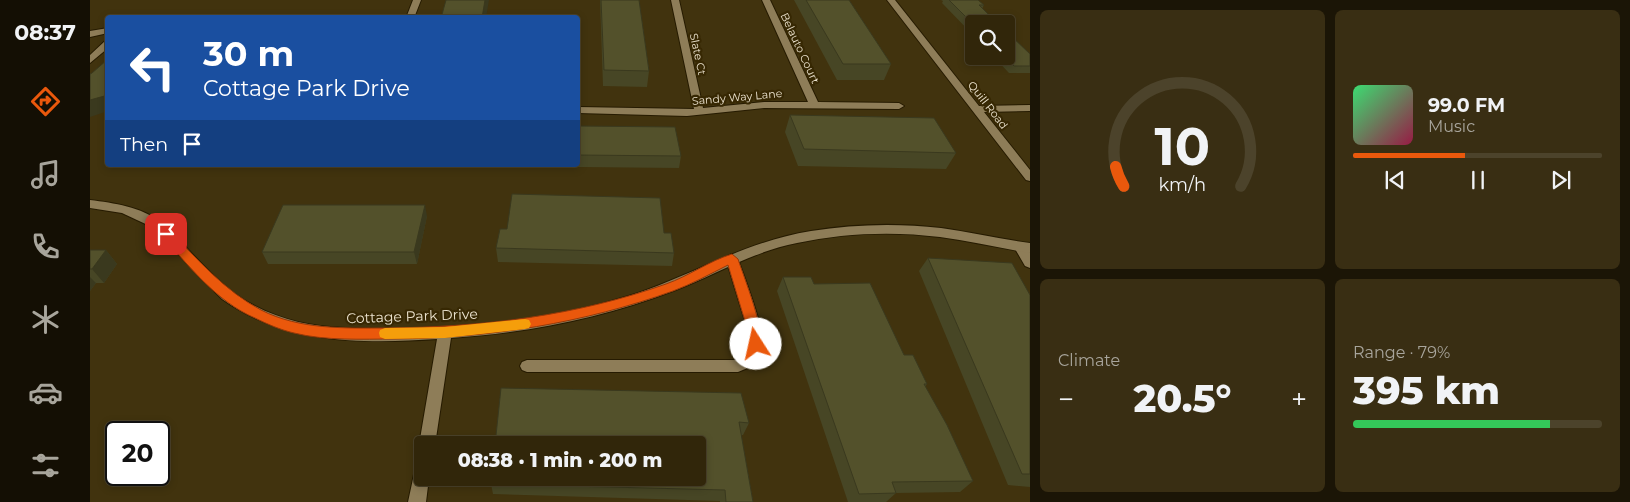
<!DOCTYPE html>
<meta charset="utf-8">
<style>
body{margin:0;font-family:Montserrat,sans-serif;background:#392e13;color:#f1f3f6;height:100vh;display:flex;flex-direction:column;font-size:19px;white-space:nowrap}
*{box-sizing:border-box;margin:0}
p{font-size:16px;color:#a8a59c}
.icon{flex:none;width:28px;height:28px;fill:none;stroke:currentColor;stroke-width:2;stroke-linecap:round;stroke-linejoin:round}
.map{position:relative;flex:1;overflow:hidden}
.drawer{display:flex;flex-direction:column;gap:10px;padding:10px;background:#1b1506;width:600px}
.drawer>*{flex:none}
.top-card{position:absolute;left:15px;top:15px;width:475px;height:152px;border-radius:5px;box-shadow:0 2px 8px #0003,0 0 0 1px #4c432b;background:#1a4fa0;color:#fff;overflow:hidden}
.controls{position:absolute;left:875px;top:15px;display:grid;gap:10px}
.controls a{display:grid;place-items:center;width:50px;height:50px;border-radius:5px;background:#31260a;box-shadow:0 2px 8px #0003,0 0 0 1px #4c432b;font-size:25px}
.speed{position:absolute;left:15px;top:421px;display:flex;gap:10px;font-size:25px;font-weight:700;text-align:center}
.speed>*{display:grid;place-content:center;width:65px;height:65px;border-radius:50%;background:#31260a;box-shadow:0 2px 8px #0003,0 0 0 1px #4c432b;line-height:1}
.speed .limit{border:2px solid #111;border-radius:8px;background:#fff;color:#111}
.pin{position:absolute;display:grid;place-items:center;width:42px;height:42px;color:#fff;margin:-21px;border-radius:10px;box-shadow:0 2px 8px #0006}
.me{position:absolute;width:55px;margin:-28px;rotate:350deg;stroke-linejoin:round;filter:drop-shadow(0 0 4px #0008)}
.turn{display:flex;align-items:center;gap:18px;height:105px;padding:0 15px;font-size:22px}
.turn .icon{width:65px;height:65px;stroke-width:2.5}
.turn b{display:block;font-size:35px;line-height:42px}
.then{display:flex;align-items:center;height:48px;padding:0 15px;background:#0003;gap:10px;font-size:19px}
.big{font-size:38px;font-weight:800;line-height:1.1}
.drawer .widget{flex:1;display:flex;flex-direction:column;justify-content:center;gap:8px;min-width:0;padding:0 18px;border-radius:8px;background:#392e13}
.drawer .dial{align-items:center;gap:0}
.dial svg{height:130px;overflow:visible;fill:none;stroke:#4c432b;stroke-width:7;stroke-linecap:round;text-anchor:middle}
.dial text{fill:#f1f3f6;stroke:none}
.song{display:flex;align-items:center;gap:15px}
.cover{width:60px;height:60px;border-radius:8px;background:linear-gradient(135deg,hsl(140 70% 55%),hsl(340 70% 35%))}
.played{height:5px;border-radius:2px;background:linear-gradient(90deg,#ea580c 45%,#4c432b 45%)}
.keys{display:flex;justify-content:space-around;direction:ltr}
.heat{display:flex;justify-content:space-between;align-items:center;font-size:28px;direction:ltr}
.charge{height:8px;border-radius:4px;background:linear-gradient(90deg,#34c759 79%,#4c432b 0)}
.drawer .tiles{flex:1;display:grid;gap:10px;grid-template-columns:repeat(2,1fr)}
.trip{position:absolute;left:324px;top:436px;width:292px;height:50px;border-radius:5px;background:#31260a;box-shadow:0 2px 8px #0003,0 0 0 1px #4c432b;font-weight:800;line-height:50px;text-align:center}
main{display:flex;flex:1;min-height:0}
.tabs{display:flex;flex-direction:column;width:90px;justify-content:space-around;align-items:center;background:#140f04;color:#a8a59c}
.tabs .icon{width:35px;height:35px}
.tabs .active{color:#ea580c}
.tabs b{font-size:22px;color:#f1f3f6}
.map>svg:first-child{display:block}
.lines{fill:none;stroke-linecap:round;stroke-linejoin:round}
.service-casing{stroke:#261b01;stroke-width:2}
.minor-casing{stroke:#261b01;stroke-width:2}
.service{fill:#8e7d58;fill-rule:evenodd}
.minor{fill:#8e7d58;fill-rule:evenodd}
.wall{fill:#474625}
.shaded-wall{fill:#3a391e}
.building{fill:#53512b;stroke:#3a391e}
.route{fill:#ea580c;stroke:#983908}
.slow{fill:#f59e0b}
.labels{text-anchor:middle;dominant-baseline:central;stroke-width:4.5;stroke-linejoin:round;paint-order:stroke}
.far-street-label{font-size:11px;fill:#ebe2ce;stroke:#372803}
.street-label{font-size:14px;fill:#ebe2ce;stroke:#372803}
</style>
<main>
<nav class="tabs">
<b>08:37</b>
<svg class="icon active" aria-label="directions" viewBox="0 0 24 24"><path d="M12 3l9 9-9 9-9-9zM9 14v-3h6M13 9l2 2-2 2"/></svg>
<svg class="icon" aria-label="music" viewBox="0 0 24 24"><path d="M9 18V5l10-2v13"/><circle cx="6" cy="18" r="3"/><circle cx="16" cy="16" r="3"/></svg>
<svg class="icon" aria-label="phone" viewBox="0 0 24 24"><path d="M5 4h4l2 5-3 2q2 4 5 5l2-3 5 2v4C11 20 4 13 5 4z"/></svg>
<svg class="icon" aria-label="climate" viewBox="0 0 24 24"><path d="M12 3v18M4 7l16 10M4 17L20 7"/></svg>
<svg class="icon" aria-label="car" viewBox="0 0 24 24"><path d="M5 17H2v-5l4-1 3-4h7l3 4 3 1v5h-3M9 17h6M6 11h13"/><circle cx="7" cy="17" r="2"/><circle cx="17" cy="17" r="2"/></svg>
<svg class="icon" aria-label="filters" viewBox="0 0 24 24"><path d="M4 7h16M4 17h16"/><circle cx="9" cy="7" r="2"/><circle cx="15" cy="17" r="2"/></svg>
</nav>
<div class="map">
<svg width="940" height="502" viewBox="0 0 940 502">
<rect width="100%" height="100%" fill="#41330e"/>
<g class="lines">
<defs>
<path id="service" d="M 18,28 L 18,33 L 0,37 L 0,31 Z
M 15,41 L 18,41 L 18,48 L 0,63 L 0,55 Z
M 930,242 L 934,244 L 940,253 L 940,268 L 935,266 L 924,247 L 926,244 Z
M 642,254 L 646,256 L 648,259 C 655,280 681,343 672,362 L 648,372 L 437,372 L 432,370 L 430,366 L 432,362 L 437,360 L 647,360 L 660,355 L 658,331 L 636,259 L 638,256 Z"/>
<path id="minor" d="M 323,0 L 331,0 L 324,18 L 316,18 Z
M 581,0 L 589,0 L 613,108 L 674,102 L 718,102 L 672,0 L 680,0 L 728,102 L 809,103 L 814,106 L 809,109 L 674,108 L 597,116 L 488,113 L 488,107 L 604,109 Z
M 797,0 L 805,0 L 889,106 L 940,105 L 940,111 L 894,112 L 940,170 L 940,181 L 936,180 Z
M 0,200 C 24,203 51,207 71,222 C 79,227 85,236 92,243 C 108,260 124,278 142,292 C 175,316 215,327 255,328 C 351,332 451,324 542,295 C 603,275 657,241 721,231 C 764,224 808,223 851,228 C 881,232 910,239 940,243 L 940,253 C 910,248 880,241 850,237 C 803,231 753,233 707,243 C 661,252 626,275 583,291 C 512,318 437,333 361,338 L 345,445 L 332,445 L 332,451 L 329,445 L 347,339 C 273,344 195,344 132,299 L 62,227 L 32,213 L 0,208 Z
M 332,463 L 332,478 L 339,478 L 336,502 L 318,502 L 326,465 Z"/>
</defs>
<!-- service casing -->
<use href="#service" class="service-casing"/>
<!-- minor casing -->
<use href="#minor" class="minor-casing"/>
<!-- service -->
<use href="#service" class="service"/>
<!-- minor -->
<use href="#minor" class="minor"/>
</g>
<!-- wall -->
<path class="wall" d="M 510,0 L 549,0 L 559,71 L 557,87 L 513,86 Z
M 704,0 L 759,0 L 801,64 L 794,80 L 747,80 Z
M 851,0 L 888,0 L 894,5 L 884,24 L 884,36 L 852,3 L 853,1 Z
M 940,54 L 940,73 L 919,73 L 903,56 L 916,56 Z
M 700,115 L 866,153 L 856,169 L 708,166 L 695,132 Z
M 488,126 L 591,156 L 589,168 L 287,165 L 488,165 Z
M 337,216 L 327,264 L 178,264 L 172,252 Z
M 574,233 L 584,253 L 582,266 L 408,262 L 406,248 Z
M 0,250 L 16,250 L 27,264 L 14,283 L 6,283 L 0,291 Z
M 838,258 L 940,295 L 940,487 L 918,485 L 829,271 Z
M 693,277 L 724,284 L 814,355 L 837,384 L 835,387 L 883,481 L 870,492 L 806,493 L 796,502 L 758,502 L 687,291 Z
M 411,388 L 659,423 L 653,435 L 651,435 L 663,502 L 630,502 L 630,501 L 403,494 L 401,484 Z"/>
<!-- shaded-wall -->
<path class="shaded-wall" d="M 395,0 L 399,0 L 396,18 L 392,18 Z
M 18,95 L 18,111 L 0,117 L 0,100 Z
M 335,205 L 337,216 L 327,264 L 324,252 Z
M 16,250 L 27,264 L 14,283 L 2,269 Z
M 0,277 L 6,283 L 0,291 Z"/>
<!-- building -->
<path class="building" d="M 356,0 L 395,0 L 392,18 L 351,18 Z
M 511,0 L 549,0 L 559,71 L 514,70 Z
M 716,0 L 759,0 L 801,64 L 753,64 Z
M 859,0 L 888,0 L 894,5 L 889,5 L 908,24 L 884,24 L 884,25 Z
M 916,31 L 940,54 L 940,66 L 924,66 L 914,56 L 916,56 Z
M 18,59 L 18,95 L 0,100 L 0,74 L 2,73 Z
M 700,115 L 844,118 L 866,153 L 714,149 Z
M 488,126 L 585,127 L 591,156 L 488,155 Z
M 422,194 L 570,198 L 574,233 L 581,233 L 584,253 L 406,248 L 410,229 L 417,229 Z
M 193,205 L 335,205 L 324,252 L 172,252 Z
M 0,250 L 16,250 L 2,269 L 0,269 Z
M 838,258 L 922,263 L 940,295 L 940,474 L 932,474 Z
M 693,277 L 721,277 L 724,284 L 780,283 L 814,355 L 823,355 L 837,384 L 834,384 L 857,425 L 883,481 L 802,482 L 806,493 L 769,494 Z
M 411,388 L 651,393 L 659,423 L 649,422 L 663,502 L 636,502 L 635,490 L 401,484 L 402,478 L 608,478 L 608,445 L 405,445 Z"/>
<!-- route -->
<path class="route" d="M 76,230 L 80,231 C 108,260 135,291 171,310 C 210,330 255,328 297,328 C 392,327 486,316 576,284 C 599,276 619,261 642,254 L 648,259 C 653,275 677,335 670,348 L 666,350 L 661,348 L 658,331 L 638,265 C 620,274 602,284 583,291 C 494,323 400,338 305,339 C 272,339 236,341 204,333 C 191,330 177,324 165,318 C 127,302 99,266 72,236 L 70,234 L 72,231 Z"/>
<!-- slow -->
<path class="slow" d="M 435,319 L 439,320 L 441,324 L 439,328 L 435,329 L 355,338 L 295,339 L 290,337 L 289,333 L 290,330 L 295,328 L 355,327 Z"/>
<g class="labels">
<!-- far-street labels -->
<g class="far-street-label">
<text transform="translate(710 48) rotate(65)">Belauto Court</text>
<text transform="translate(608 54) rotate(78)">Slate Ct</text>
<text transform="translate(647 97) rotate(-5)">Sandy Way Lane</text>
<text transform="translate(898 105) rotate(52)">Quill Road</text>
</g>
<!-- street labels -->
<g class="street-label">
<text transform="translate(322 316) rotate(-2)">Cottage Park Drive</text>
</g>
</g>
</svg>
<div class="controls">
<a><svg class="icon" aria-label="search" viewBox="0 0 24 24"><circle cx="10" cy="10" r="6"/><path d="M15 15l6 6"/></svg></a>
</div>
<div class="speed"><div class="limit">20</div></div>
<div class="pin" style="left:76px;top:234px;background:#d93025"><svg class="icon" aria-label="arrive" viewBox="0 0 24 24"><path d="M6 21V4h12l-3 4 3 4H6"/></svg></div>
<svg class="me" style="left:666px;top:344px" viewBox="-20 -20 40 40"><circle r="19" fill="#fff"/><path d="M0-13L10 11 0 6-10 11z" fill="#ea580c"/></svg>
<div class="trip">08:38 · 1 min · 200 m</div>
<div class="top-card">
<div class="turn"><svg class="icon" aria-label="left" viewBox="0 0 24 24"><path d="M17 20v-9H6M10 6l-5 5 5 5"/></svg><div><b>30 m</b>Cottage Park Drive</div></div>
<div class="then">Then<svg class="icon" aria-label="arrive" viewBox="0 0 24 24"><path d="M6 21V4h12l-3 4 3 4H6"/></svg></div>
</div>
</div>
<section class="drawer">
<div class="tiles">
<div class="widget dial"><svg viewBox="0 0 100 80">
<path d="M14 69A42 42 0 1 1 86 69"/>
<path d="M14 69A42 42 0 0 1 9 57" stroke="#ea580c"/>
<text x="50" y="56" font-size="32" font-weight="700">10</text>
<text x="50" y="72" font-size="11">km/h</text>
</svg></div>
<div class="widget">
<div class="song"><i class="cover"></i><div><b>99.0 FM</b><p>Music</p></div></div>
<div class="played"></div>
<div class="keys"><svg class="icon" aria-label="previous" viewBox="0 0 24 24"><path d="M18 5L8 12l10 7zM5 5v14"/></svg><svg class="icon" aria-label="pause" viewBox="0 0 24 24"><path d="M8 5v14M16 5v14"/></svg><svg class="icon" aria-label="next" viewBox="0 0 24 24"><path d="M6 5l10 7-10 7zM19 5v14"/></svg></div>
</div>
<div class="widget"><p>Climate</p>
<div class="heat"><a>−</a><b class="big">20.5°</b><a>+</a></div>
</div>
<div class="widget"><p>Range · 79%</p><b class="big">395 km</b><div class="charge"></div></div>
</div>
</section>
</main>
